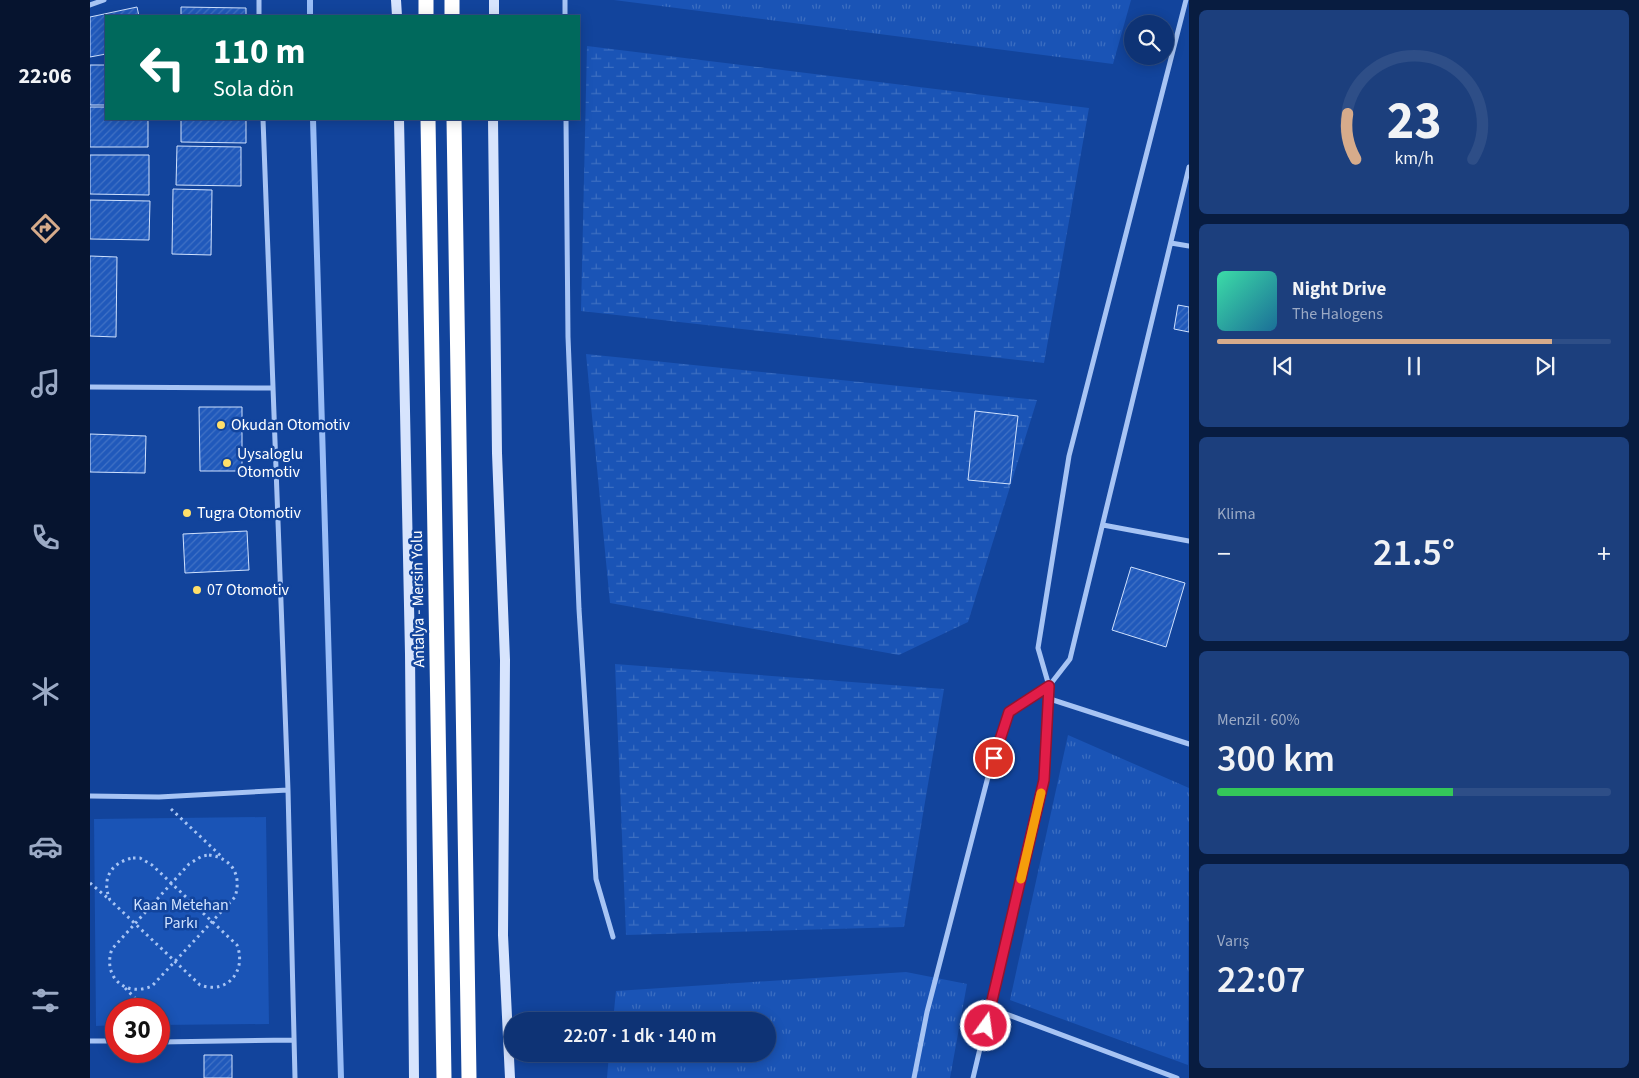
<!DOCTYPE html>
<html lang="tr">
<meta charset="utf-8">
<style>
body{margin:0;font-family:"Source Sans 3",sans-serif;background:#1c3f7d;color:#f1f3f6;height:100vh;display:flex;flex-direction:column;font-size:19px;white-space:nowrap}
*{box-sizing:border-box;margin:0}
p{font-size:16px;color:#9baac5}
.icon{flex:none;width:28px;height:28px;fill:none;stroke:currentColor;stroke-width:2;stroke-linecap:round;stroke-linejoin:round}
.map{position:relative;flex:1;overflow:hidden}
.side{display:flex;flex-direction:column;gap:10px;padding:10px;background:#081c40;width:450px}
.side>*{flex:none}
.top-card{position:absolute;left:15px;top:15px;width:475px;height:105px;border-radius:0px;box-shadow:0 2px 12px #0003,0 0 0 1px #2e4e87;background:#00695c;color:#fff;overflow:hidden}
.fabs{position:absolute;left:1034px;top:15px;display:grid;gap:10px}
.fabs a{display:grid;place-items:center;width:50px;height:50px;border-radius:50%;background:#0e3375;box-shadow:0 2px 12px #0003,0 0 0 1px #2e4e87;font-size:25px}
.speed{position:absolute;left:15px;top:998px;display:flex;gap:10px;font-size:25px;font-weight:700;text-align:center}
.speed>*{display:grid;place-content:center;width:65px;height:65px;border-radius:50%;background:#0e3375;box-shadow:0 2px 12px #0003,0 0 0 1px #2e4e87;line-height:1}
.speed .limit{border:8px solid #d22;background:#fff;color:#111}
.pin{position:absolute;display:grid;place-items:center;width:42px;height:42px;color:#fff;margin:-21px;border:2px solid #fff;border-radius:50%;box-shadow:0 1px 5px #0007}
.me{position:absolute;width:55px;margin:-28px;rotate:14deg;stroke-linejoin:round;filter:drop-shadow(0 0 4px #0008)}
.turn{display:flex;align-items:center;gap:18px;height:105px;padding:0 25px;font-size:22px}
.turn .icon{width:65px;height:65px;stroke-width:2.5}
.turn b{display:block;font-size:35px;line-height:42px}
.big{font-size:38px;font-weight:600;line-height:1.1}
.side .tile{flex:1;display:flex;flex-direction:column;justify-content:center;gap:8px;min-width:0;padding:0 18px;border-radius:8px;background:#1c3f7d}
.side .dial{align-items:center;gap:0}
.dial svg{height:130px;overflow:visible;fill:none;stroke:#2e4e87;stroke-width:7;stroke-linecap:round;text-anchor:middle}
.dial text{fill:#f1f3f6;stroke:none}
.song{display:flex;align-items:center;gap:15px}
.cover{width:60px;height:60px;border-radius:8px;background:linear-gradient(135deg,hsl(160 70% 55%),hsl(200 70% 35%))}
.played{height:5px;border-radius:2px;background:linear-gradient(90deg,#d6ab8b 85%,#2e4e87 85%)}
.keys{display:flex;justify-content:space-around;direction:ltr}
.heat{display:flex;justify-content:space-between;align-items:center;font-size:28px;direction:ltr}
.charge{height:8px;border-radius:4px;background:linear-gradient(90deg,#34c759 60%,#2e4e87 0)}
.trip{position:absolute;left:414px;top:1012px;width:272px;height:50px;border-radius:25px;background:#0e3375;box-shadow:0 2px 12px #0003,0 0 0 1px #2e4e87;font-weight:600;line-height:50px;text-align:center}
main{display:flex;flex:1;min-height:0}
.tabs{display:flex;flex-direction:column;width:90px;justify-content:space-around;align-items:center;background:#06142f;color:#9baac5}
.tabs .icon{width:35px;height:35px}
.tabs .current{color:#d6ab8b}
.tabs b{font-size:22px;color:#f1f3f6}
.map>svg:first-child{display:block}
.grass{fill:url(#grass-tufts)}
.wetland{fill:url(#wetland-marsh)}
.park{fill:#1a54b6}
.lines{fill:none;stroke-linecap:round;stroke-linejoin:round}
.stream{stroke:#99bdf7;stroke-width:6}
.building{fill:url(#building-hatch);stroke:#cfe1fe}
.path{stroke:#a7c4f4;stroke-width:3;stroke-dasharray:2.5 4;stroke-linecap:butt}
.street{stroke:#a7c4f4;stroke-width:5}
.secondary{stroke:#d7e4fd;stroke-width:10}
.highway{stroke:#fff;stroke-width:15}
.route-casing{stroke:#92132f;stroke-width:12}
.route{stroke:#e11d48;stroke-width:9}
.slow{stroke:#f59e0b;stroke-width:9}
.poi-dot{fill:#ffdf6a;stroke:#12449c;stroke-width:2}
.labels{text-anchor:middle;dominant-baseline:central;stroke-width:5;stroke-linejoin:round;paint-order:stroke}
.poi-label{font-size:16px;fill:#fff;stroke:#12449c;text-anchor:start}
.street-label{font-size:16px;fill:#fff;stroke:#12449c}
.park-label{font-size:16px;fill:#cfe1fe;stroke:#12449c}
</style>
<main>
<nav class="tabs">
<b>22:06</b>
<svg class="icon current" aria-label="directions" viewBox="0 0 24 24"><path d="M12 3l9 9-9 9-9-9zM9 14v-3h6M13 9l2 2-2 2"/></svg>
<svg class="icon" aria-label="music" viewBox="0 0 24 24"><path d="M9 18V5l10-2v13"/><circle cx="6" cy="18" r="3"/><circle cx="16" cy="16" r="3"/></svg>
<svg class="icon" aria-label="phone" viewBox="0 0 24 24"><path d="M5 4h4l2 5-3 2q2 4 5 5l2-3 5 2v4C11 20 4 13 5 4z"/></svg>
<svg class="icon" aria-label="climate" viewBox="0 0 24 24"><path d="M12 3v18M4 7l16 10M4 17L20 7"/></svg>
<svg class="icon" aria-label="car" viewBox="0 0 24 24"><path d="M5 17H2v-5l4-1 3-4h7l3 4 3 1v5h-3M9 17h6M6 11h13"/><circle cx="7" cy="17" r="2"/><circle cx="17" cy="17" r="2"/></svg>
<svg class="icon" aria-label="filters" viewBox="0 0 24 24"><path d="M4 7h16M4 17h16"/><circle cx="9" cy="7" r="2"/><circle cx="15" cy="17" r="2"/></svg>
</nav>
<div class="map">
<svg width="1099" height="1078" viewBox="0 0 1099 1078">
<defs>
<pattern id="grass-tufts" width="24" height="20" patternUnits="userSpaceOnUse" patternTransform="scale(1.25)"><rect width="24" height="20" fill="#1a54b6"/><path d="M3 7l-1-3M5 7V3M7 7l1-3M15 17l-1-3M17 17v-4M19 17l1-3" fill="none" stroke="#3c6ec1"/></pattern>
<pattern id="wetland-marsh" width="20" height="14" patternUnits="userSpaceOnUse" patternTransform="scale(1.25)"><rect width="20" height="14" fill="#1a54b6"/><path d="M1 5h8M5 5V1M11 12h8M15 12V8" fill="none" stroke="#3c6ec1"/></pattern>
<pattern id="building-hatch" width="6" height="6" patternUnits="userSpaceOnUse" patternTransform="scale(1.25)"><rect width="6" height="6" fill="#2059bb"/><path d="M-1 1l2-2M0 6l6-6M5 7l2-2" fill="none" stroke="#4172c5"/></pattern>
</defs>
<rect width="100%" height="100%" fill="#12449c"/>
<!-- grass -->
<path class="grass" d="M 524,0 L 1041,0 L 1023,64 Z
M 978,735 L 1099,788 L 1098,1065 L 920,1000 Z
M 816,972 L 877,984 L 860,1078 L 517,1078 L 519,1054 L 678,1054 L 678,1021 L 523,1021 L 526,991 Z"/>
<!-- wetland -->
<path class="wetland" d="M 497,46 L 999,108 L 954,363 L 491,311 Z
M 496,354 L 947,400 L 878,622 L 809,655 L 520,603 Z
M 525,664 L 854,689 L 814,927 L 536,935 Z"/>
<!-- park -->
<path class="park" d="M 176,817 L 179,1024 L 69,1025 L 69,1009 L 26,1009 L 26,1025 L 6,1026 L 4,819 Z"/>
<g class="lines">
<!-- stream -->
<path class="stream" d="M 220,0 L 220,16
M 223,119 L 251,1078"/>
</g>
<!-- building -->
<path class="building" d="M 47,7 L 49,16 L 16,16 L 16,54 L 0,57 L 0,17 Z
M 91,7 L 156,8 L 156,16 L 91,16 Z
M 0,65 L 16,65 L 16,105 L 0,105 Z
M 0,107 L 16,107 L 16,119 L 58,119 L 58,147 L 0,147 Z
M 91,119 L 156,119 L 156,143 L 91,142 Z
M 87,146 L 151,147 L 151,186 L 86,185 Z
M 0,155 L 59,155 L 59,195 L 0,194 Z
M 83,189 L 122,190 L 121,255 L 82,254 Z
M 0,200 L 60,201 L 59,240 L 0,239 Z
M 0,256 L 27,257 L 26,337 L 0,336 Z
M 1088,305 L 1099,307 L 1099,332 L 1084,329 Z
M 109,407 L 152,407 L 152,471 L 110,471 Z
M 885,411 L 928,416 L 920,484 L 878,480 Z
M 0,434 L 56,436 L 55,473 L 0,472 Z
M 157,531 L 159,570 L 95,573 L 93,534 Z
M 1041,567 L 1095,583 L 1076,647 L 1022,630 Z
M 114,1055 L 142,1055 L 142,1078 L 114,1078 Z"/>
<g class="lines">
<!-- path -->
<path class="path" d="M 81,809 L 131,856
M 119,855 C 142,858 152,875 145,897 L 62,986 C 35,998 12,976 22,949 L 99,864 L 112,856 Z
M 43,858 L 50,858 L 62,865 L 147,945 C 157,971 137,995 110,985 L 20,900 C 11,879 21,862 43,858 Z
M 0,883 L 20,900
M 35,988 L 56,1009
M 69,1022 L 76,1028"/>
<!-- street -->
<path class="street" d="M 169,0 L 169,16
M 475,0 L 475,16
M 0,5 L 14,0
M 173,119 L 198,790 L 205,1078
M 476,119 L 478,337 L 489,609 L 506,879 L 523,937
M 1081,243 L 1099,246
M 0,387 L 181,388
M 1013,525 L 1099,541
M 960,699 L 1099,744
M 0,796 L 69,797 L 198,790
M 900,1008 L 1087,1078
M 0,1041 L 26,1041
M 69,1042 L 204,1040
M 824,1078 L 837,1012 L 899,773 L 919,713 L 959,686 L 980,659 L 1099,167
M 883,1078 L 954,780 L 960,699 L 959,686 L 948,648 L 979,456 L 1096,0"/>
<!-- secondary -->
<path class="secondary" d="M 306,0 L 307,16
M 404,16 L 404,0
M 309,119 L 320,654 L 324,1078
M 403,119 L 407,453 L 415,660 L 413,935 L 420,1078"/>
<!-- highway -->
<path class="highway" d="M 336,0 L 336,16
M 362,0 L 362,16
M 338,119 L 354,1078
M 364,119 L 379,1078"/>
</g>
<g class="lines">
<defs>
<path id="route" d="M 896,1026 L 954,780 L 959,686 L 919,712 L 904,758"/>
</defs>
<!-- route casing -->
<use href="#route" class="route-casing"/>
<!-- route -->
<use href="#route" class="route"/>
<!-- slow -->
<path class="slow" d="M 931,879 L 951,793"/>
</g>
<!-- markers -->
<g class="poi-dot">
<circle cx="131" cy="425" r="5"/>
<circle cx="137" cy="463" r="5"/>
<circle cx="97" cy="513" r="5"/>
<circle cx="107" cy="590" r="5"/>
</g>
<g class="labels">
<!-- poi labels -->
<g class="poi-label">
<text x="141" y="425">Okudan Otomotiv</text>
<text x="147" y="454">Uysaloglu<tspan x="147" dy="18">Otomotiv</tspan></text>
<text x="107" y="513">Tugra Otomotiv</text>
<text x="117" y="590">07 Otomotiv</text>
</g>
<!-- street labels -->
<g class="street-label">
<text transform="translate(328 599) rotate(-91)">Antalya - Mersin Yolu</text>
</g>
<!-- park labels -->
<g class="park-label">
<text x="91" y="905">Kaan Metehan<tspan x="91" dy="18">Parkı</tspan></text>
</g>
</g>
</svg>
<div class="fabs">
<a><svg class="icon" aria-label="search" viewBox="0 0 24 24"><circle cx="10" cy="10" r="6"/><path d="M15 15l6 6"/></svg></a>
</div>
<div class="speed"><div class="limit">30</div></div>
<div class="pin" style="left:904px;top:758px;background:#d93025"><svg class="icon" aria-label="arrive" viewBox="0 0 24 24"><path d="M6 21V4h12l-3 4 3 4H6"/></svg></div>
<svg class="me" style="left:896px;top:1026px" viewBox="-20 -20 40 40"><circle r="17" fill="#e11d48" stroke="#fff" stroke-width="3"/><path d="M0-11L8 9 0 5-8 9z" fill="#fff"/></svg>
<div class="trip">22:07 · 1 dk · 140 m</div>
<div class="top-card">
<div class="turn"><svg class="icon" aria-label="left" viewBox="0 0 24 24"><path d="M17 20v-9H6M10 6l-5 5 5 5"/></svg><div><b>110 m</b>Sola dön</div></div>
</div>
</div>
<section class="side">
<div class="tile dial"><svg viewBox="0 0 100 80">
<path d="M14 69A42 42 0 1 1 86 69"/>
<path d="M14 69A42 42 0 0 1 9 41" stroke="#d6ab8b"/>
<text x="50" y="56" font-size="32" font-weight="700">23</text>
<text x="50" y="72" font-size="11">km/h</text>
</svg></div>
<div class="tile">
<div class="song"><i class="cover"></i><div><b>Night Drive</b><p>The Halogens</p></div></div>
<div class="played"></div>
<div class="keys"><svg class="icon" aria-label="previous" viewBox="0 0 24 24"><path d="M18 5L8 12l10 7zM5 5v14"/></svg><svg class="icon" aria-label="pause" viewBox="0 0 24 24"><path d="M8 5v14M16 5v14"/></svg><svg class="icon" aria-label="next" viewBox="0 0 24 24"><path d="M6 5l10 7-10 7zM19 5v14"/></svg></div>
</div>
<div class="tile"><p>Klima</p>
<div class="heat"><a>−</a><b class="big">21.5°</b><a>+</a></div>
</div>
<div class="tile"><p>Menzil · 60%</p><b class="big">300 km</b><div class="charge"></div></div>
<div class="tile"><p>Varış</p><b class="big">22:07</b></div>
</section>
</main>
